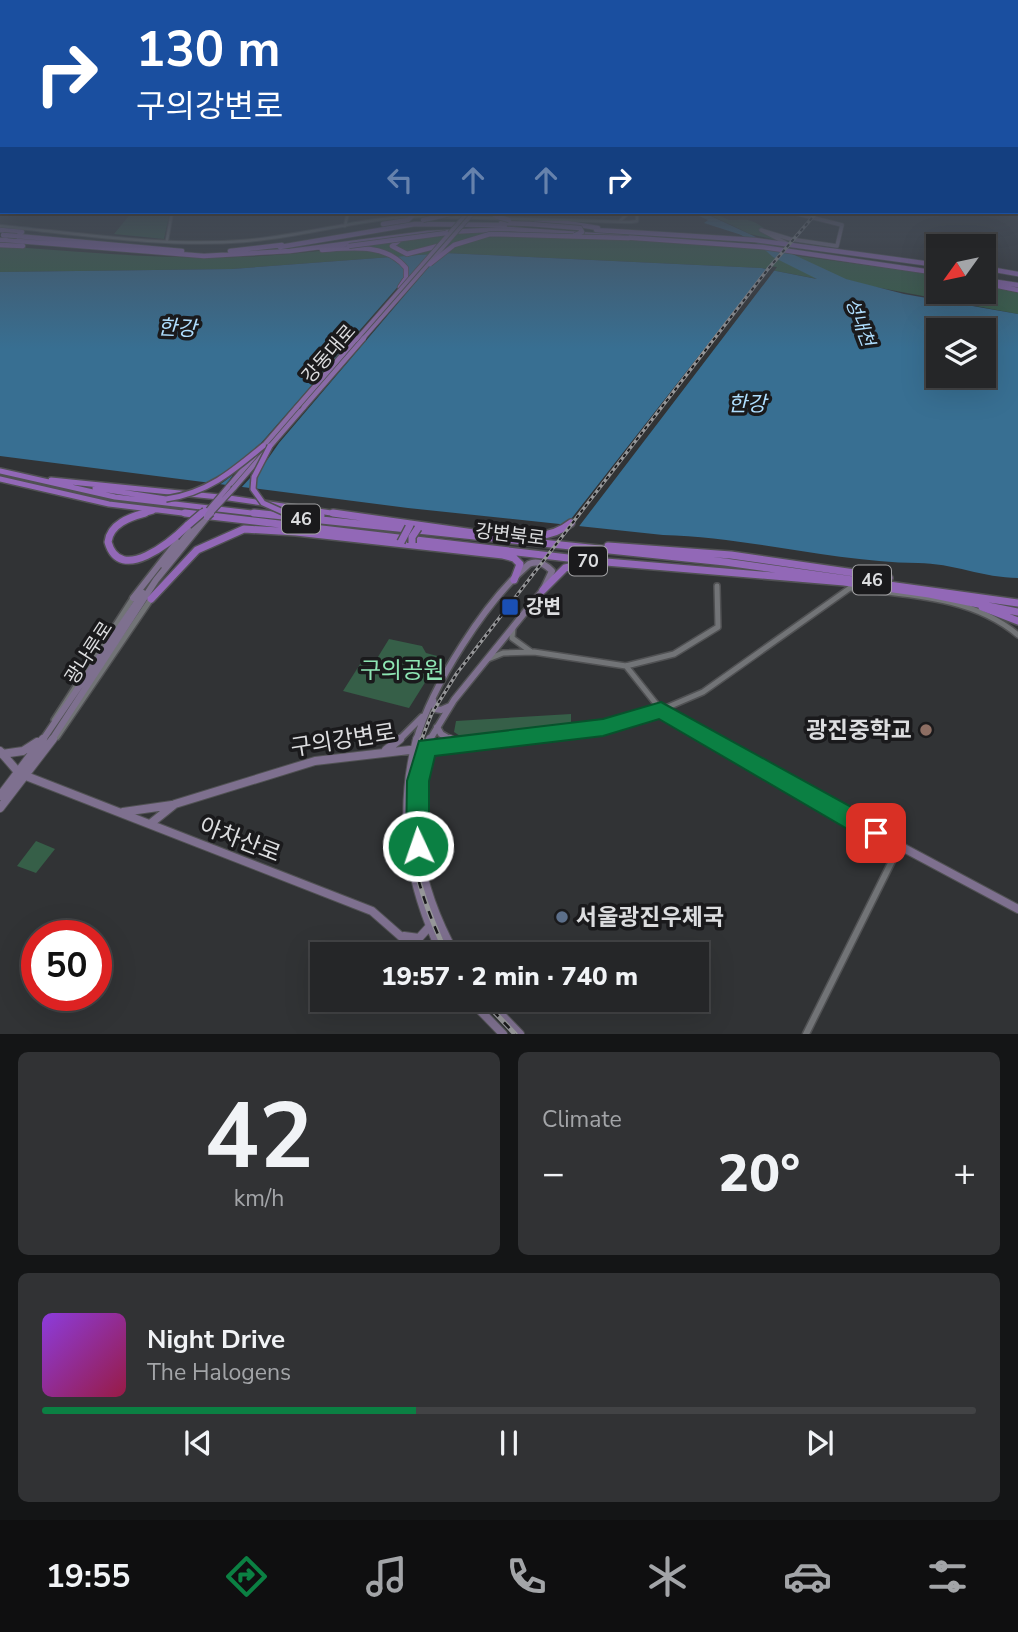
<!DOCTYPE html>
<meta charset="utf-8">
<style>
body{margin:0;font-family:"Nunito Sans","Noto Sans KR",sans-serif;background:#313234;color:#f1f3f6;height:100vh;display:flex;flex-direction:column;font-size:26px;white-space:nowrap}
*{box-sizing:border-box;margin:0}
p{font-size:23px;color:#a3a5a8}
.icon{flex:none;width:38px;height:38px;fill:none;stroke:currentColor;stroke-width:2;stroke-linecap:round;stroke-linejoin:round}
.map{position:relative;height:1034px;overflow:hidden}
.sheet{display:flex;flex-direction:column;gap:18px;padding:18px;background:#141516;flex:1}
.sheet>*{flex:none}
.banner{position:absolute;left:0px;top:0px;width:1018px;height:214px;box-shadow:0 7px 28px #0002,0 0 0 2px #424345;background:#1a4fa0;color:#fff;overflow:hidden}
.needle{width:46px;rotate:237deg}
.buttons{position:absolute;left:926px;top:234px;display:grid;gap:14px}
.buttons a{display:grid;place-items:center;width:70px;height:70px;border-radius:0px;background:#252628;box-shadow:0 7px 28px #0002,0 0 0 2px #424345;font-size:35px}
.speed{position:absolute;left:21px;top:920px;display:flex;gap:14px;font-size:35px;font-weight:700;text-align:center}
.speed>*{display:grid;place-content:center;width:91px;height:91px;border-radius:50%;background:#252628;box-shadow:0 7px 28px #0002,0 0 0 2px #424345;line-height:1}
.speed .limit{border:10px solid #d22;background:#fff;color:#111}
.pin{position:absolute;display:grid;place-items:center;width:60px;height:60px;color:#fff;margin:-30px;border-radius:14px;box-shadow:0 4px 10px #0006}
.me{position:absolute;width:77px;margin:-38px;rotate:357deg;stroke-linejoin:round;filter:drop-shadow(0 0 5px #0008)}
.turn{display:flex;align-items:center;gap:24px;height:147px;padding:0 21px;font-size:32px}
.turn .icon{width:91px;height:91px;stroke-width:2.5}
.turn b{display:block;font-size:49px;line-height:60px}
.lanes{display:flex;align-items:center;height:66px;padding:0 21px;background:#0003;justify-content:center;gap:35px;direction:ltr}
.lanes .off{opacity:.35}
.big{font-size:52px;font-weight:800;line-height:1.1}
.sheet .widget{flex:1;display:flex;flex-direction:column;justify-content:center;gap:10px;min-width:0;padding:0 24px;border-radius:10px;background:#313234}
.sheet .dial{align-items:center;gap:0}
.dial b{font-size:91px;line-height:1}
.song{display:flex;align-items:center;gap:21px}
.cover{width:84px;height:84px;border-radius:10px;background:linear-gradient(135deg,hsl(270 70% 55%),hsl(340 70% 35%))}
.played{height:7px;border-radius:4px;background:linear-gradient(90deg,#0b8043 40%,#424345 40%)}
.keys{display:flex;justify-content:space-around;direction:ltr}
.heat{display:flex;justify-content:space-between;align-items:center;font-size:38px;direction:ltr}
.sheet .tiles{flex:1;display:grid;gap:18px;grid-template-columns:1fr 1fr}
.widget:last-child{grid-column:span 2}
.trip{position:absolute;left:310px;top:942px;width:399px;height:70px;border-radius:0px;background:#252628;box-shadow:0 7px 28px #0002,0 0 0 2px #424345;font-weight:800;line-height:70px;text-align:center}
.tab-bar{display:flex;height:112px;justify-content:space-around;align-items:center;background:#0f0f10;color:#a3a5a8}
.tab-bar .icon{width:49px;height:49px}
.tab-bar .active{color:#0b8043}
.tab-bar b{font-size:32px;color:#f1f3f6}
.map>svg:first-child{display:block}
.green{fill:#365f48}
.water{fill:#386f92;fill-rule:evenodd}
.pier{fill:#313335}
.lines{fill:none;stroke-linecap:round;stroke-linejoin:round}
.stream{stroke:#386f92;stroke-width:2}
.tertiary-far2-casing{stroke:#505153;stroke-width:4.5}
.tertiary-far1-casing{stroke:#505153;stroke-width:8}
.tertiary-casing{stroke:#505153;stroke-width:9}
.secondary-far2-casing{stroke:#505153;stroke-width:5}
.secondary-far1-casing{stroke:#505153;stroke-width:9}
.secondary-casing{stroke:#505153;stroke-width:10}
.primary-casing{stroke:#505153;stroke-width:7}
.trunk-far2-casing{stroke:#505153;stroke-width:6}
.trunk-far1-casing{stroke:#505153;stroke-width:8}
.trunk-casing{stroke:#505153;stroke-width:10}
.tertiary-far2{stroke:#727477;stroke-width:2.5}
.tertiary-far1{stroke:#727477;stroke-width:5}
.tertiary{stroke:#727477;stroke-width:6}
.secondary-far2{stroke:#7e708f;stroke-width:3.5}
.secondary-far1{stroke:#7e708f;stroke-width:6}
.secondary{stroke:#7e708f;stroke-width:8}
.primary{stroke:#8a6ba7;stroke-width:4.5}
.trunk-far2{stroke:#9268b7;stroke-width:4.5}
.trunk-far1{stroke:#9268b7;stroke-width:5}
.trunk{stroke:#9268b7;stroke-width:7}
.rail-far1-casing{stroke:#969799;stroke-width:3.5}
.rail-casing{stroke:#969799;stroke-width:5}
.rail-far1{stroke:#1a1a1c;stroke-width:2;stroke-dasharray:3.5;stroke-linecap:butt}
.rail{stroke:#1a1a1c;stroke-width:2.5;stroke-dasharray:8;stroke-linecap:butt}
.primary-bridge-far2-casing{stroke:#505153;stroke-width:5;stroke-linecap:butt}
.primary-bridge-far1-casing{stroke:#505153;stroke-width:7;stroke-linecap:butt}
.primary-bridge-casing{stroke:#505153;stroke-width:9;stroke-linecap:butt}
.trunk-bridge-far2-casing{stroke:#505153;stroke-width:6;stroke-linecap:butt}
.trunk-bridge-far1-casing{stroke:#505153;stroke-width:8;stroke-linecap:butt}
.trunk-bridge-casing{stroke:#505153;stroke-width:10;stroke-linecap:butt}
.primary-bridge-far2{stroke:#8a6ba7;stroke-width:3.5}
.primary-bridge-far1{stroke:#8a6ba7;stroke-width:4.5}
.primary-bridge{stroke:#8a6ba7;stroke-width:6}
.trunk-bridge-far2{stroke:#9268b7;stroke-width:4.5}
.trunk-bridge-far1{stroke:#9268b7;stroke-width:5}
.trunk-bridge{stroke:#9268b7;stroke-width:7}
.route{fill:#0b8043;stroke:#07532c;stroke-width:2}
.transit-dot{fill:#1a4fb4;stroke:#1a1a1c;stroke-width:2.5}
.education-dot{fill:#8d6e63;stroke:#1a1a1c;stroke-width:2.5}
.service-dot{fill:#5c6f8a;stroke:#1a1a1c;stroke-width:2.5}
.labels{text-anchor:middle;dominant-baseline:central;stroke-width:7;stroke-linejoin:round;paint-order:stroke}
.far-water-label{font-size:18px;font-style:italic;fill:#afdefe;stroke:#1a1a1c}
.shield{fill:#1a1a1c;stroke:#a2a2a4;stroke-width:2}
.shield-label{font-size:18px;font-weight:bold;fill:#dcdddf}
.street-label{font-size:19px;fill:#dcdddf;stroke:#1a1a1c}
.poi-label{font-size:19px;font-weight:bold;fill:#dcdddf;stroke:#1a1a1c;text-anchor:start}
.water-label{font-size:21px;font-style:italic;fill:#afdefe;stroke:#1a1a1c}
.near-park-label{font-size:23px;fill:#8ee6b4;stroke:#1a1a1c}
.near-poi-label{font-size:23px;font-weight:bold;fill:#dcdddf;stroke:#1a1a1c;text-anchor:end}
.near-street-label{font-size:23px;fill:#dcdddf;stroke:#1a1a1c}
</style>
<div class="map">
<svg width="1018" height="1034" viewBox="0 0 1018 1034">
<rect width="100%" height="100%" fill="#313335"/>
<!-- green -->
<path class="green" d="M 132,212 L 170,212 L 164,239 L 114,234 Z
M 704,212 L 711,212 L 729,220 C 746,220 748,217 764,228 L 759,231 L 781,241 L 750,234 Z
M 490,232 L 670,241 L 763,249 L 818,279 L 761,268 L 445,253 L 232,269 L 0,272 L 0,246 C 87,252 174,261 261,256 C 338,252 413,235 490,232 Z
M 792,255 L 938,275 L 938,292 L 984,292 L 984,285 L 1018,293 L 1018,314 L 870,286 L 841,278 Z
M 389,639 L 422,646 L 426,653 L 441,657 L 409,708 L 343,691 L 362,661 L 373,665 Z
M 571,714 L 571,726 L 463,738 L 454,732 L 456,721 Z
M 36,841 L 55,849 L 36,873 L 17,866 Z"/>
<!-- water -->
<path class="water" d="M 690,212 L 702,212 L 846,279 L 904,294 L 1018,314 L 1018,578 C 984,578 952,563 918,563 C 833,562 748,537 663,535 L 408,508 L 0,456 L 0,272 L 232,269 L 445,253 L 761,268 L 817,279 L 773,257 L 751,238 L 704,223 L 708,220 ZM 938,331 L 984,331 L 984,376 L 938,376 Z"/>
<!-- pier -->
<path class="pier" d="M 434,249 L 444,249 L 279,443 L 258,473 L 255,482 L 255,492 L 250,491 L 251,477 L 240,489 L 224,487 L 233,475 L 218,486 L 213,486 L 254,451 L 402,282 L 406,281 Z
M 769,266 L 777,267 L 577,529 L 564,528 Z"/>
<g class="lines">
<!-- stream -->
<path class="stream" d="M 738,232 L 748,238"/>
<defs>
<path id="tertiary-far2" d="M 442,217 L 630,222 L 637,221 L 637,212
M 620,221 L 629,212
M 0,226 C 81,234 163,247 244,241 C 308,236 369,215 434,216
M 345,226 L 348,212
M 167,240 L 172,212"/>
<path id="tertiary-far1" d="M 513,628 L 512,638 L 530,651
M 488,659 L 503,653 L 534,652 L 626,666 L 674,654 L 718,627 L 717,586
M 626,666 L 661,710 L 703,692 L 850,588 C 908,595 972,596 1018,635
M 54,720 L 133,598
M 57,737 L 151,599"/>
<path id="tertiary" d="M 806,1034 L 899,847"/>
<path id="secondary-far2" d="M 786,243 L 761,230 L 790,239 L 837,246 L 842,225 L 790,212"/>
<path id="secondary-far1" d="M 163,565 L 203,515
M 133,598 L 177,542
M 433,700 L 435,709 L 441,710 L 450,706
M 437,727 L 441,734 L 453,741
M 42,741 L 143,593
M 51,741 L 156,580 L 207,517
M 398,741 L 422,717
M 416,741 C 432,685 485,602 529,564 C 538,560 545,564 552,571 L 543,590 L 454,700 L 429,741
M 486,741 C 546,735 604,731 661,710 L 715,741"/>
<path id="secondary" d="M 417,739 C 397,815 409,884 442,954
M 430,739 C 402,812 418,887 455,954
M 450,739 L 459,744
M 712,739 L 900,846 L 1018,909
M 386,750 L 400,739
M 0,751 L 18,772 L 26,776 L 372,911 L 421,954
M 2,754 L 23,751 L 37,742
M 0,796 L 43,739
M 0,808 L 53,739
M 123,812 L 172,805
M 150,824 L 175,804 L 315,761 L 504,739
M 404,936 L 419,938 L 429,927
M 469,999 L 503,1034
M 478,999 L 490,1006
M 486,999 L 520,1034"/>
<path id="primary" d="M 228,487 L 297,407
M 234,488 L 304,407"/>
<path id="trunk-far2" d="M 490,212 L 498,217
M 501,223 L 530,224
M 536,223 L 567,223 L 598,228
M 383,224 L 408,220 L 413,215
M 0,230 L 22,232
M 596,230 L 755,240 L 938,265
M 17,236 L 182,251
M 401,239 L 392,246 L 407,254 L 438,246
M 6,240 L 204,256 L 290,251 L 427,233 L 507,229 L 762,247 L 938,273
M 0,245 L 23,246
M 280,247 L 415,224 L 505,225
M 322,250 C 351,248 386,243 406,268 L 406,278 L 400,287
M 230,251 L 282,245
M 984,268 L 1018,274
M 984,280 L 1018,285
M 984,284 L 1002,286
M 998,286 L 1018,290"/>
<path id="trunk-far1" d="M 0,471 L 115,497 L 269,515
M 0,479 L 109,504 L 199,515
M 51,480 L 229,498 L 345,515
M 95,488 L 166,499
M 283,512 L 308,515
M 139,515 L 153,511"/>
<path id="trunk" d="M 145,513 C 130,517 110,524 108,542 C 120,585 172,541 188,525
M 185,513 L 594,561 L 844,582 L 929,594 L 1018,612
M 254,513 L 725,562 L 1018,603
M 291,513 L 321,516
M 333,513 L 488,535
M 483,531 C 513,534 545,544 571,523
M 608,546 L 731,555 L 889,578
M 543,590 L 565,568 L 586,563
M 151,599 L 197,550 L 244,529 L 296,532 L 503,555 L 514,558 L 520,564 L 514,580
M 982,607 L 1018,621"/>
</defs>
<!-- tertiary-far2 casing -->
<use href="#tertiary-far2" class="tertiary-far2-casing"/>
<!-- tertiary-far1 casing -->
<use href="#tertiary-far1" class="tertiary-far1-casing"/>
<!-- tertiary casing -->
<use href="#tertiary" class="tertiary-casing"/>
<!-- secondary-far2 casing -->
<use href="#secondary-far2" class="secondary-far2-casing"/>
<!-- secondary-far1 casing -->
<use href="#secondary-far1" class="secondary-far1-casing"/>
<!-- secondary casing -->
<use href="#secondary" class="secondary-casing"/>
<!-- primary casing -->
<use href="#primary" class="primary-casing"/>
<!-- trunk-far2 casing -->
<use href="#trunk-far2" class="trunk-far2-casing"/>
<!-- trunk-far1 casing -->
<use href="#trunk-far1" class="trunk-far1-casing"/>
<!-- trunk casing -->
<use href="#trunk" class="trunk-casing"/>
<!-- tertiary-far2 -->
<use href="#tertiary-far2" class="tertiary-far2"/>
<!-- tertiary-far1 -->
<use href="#tertiary-far1" class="tertiary-far1"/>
<!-- tertiary -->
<use href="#tertiary" class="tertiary"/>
<!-- secondary-far2 -->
<use href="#secondary-far2" class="secondary-far2"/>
<!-- secondary-far1 -->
<use href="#secondary-far1" class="secondary-far1"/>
<!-- secondary -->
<use href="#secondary" class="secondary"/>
<!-- primary -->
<use href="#primary" class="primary"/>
<!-- trunk-far2 -->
<use href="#trunk-far2" class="trunk-far2"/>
<!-- trunk-far1 -->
<use href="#trunk-far1" class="trunk-far1"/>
<!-- trunk -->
<use href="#trunk" class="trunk"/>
<defs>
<path id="rail-far1" d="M 421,741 L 432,713 L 457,673 L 768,269 L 817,212"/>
<path id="rail" d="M 422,739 C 397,820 412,880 447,954
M 482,999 L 515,1034"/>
</defs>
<!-- rail-far1 casing -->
<use href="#rail-far1" class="rail-far1-casing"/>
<!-- rail casing -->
<use href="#rail" class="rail-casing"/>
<!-- rail-far1 -->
<use href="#rail-far1" class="rail-far1"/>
<!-- rail -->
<use href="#rail" class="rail"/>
<defs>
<path id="primary-bridge-far2" d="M 356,340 L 468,212
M 362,340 L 474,212"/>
<path id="primary-bridge-far1" d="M 297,407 L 357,338
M 304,407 L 364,338
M 205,514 L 228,487
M 209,515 L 234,488"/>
<path id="primary-bridge" d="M 207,517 L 211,513"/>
<path id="trunk-bridge-far2" d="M 498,217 L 509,220
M 423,220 L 459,212
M 530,224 L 580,228 L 582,232 L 575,235
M 3,235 L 17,236
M 0,240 L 6,240
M 349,246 L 446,233
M 430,264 L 454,245 L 490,234 L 629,238"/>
<path id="trunk-bridge-far1" d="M 270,446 L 254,477 L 253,489 L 263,503 L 283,512
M 166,499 C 207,493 232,472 263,446
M 200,515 L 205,510"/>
<path id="trunk-bridge" d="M 188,525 L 202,513
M 401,542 L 409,527
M 412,543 L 412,537 L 418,528"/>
</defs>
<!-- primary-bridge-far2 casing -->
<use href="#primary-bridge-far2" class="primary-bridge-far2-casing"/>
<!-- primary-bridge-far1 casing -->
<use href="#primary-bridge-far1" class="primary-bridge-far1-casing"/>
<!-- primary-bridge casing -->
<use href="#primary-bridge" class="primary-bridge-casing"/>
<!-- trunk-bridge-far2 casing -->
<use href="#trunk-bridge-far2" class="trunk-bridge-far2-casing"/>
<!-- trunk-bridge-far1 casing -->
<use href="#trunk-bridge-far1" class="trunk-bridge-far1-casing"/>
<!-- trunk-bridge casing -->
<use href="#trunk-bridge" class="trunk-bridge-casing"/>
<!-- primary-bridge-far2 -->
<use href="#primary-bridge-far2" class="primary-bridge-far2"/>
<!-- primary-bridge-far1 -->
<use href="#primary-bridge-far1" class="primary-bridge-far1"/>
<!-- primary-bridge -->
<use href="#primary-bridge" class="primary-bridge"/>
<!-- trunk-bridge-far2 -->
<use href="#trunk-bridge-far2" class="trunk-bridge-far2"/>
<!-- trunk-bridge-far1 -->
<use href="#trunk-bridge-far1" class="trunk-bridge-far1"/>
<!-- trunk-bridge -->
<use href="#trunk-bridge" class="trunk-bridge"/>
</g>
<!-- sky -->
<linearGradient id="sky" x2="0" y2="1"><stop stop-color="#1b1c1d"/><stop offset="0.59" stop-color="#48505c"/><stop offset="1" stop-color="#48505c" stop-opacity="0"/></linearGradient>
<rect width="1018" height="349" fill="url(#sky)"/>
<!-- route -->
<path class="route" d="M 661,702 L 884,825 L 888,833 L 884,841 L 876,844 L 868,841 L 659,719 L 603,736 L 435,756 L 429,781 L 429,846 L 426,854 L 418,857 L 410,854 L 406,846 L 407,781 L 419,741 L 603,719 Z"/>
<!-- markers -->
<rect class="transit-dot" x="501" y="598" width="18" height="18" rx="3.5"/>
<circle class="education-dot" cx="926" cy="730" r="7"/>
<circle class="service-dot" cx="562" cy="917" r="7"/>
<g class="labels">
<!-- far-water labels -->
<g class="far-water-label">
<text transform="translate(860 322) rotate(69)">성내천</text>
</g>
<!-- shield labels -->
<g class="shield">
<rect x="282" y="504.5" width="38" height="29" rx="5"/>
<rect x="569" y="546.5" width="38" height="29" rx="5"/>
<rect x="853" y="565.5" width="38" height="29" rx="5"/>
</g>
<g class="shield-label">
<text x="301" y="519">46</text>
<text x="588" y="561">70</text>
<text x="872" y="580">46</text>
</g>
<!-- street labels -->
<g class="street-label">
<text transform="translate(329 354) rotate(-49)">강동대로</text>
<text transform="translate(510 535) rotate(7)">강변북로</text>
<text transform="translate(89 653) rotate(-57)">광나루로</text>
</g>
<!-- poi labels -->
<g class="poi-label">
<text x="526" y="607">강변</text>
</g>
<!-- water labels -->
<g class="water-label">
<text transform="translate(177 328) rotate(3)">한강</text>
<text x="747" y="404">한강</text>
</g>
<!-- near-park labels -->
<g class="near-park-label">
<text x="402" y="670">구의공원</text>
</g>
<!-- near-poi labels -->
<g class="near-poi-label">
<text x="912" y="730">광진중학교</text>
<text x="576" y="917" text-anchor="start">서울광진우체국</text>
</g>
<!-- near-street labels -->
<g class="near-street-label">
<text transform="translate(343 740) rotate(-9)">구의강변로</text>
<text transform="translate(240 840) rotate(21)">아차산로</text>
</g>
</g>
</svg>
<div class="buttons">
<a><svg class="needle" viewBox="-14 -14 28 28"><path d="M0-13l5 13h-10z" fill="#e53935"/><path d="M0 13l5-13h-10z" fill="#a3a5a8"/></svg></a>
<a><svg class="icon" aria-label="layers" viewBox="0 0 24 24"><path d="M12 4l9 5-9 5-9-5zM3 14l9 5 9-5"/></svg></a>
</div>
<div class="speed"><div class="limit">50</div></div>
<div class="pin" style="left:876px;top:833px;background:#d93025"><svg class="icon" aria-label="arrive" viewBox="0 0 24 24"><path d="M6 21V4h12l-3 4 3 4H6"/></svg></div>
<svg class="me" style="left:418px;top:846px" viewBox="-20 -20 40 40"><circle r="17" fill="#0b8043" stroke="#fff" stroke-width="3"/><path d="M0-11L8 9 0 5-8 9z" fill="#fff"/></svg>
<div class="trip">19:57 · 2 min · 740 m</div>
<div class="banner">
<div class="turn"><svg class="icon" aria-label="right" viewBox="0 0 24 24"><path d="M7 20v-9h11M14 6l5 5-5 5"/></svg><div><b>130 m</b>구의강변로</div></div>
<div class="lanes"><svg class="icon off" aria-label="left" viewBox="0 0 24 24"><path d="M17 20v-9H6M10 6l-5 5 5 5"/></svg><svg class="icon off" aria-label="ahead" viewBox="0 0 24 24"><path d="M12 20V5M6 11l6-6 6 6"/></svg><svg class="icon off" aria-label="ahead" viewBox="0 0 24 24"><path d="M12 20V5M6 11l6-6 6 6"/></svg><svg class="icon" aria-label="right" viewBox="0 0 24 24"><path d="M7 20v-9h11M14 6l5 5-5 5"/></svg></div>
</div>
</div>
<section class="sheet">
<div class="tiles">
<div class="widget dial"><b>42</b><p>km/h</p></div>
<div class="widget"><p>Climate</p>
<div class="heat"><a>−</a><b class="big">20°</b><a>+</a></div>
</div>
<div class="widget">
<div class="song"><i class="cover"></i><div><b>Night Drive</b><p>The Halogens</p></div></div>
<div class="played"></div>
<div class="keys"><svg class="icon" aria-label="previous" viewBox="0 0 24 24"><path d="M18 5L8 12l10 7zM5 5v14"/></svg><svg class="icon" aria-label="pause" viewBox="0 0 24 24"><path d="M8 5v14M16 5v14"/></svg><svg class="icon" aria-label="next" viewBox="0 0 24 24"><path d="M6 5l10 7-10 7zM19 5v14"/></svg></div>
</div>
</div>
</section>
<nav class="tab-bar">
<b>19:55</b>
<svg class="icon active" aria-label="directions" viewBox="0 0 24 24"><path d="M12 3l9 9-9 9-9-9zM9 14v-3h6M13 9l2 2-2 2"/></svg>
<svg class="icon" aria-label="music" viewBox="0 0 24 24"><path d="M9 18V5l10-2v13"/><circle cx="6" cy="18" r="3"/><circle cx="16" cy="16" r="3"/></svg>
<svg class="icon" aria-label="phone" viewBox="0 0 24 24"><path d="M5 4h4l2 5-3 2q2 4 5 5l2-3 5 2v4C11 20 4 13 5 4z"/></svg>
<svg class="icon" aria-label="climate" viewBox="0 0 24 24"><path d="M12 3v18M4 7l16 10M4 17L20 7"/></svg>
<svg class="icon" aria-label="car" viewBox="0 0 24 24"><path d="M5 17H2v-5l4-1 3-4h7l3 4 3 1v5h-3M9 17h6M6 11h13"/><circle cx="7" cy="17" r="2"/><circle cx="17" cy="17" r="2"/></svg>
<svg class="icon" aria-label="filters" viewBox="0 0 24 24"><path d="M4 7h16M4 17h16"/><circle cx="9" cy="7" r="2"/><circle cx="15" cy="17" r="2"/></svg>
</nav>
